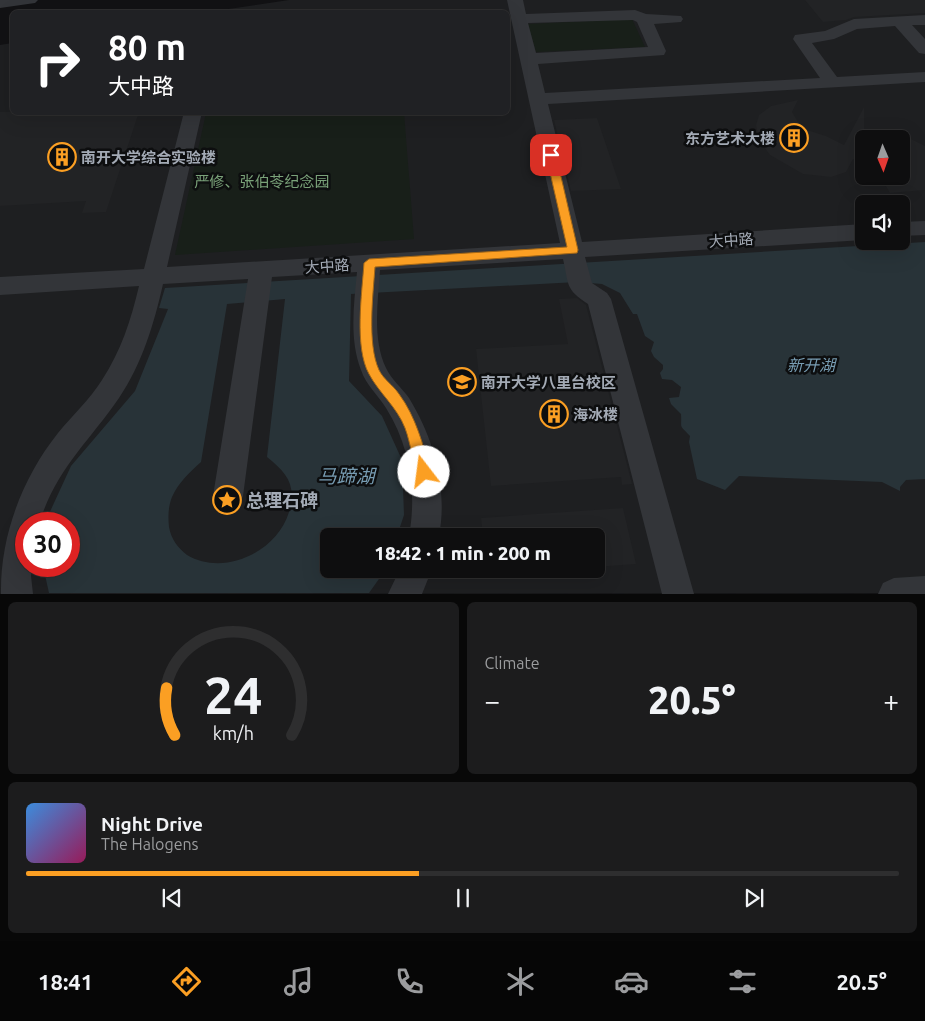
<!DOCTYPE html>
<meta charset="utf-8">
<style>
body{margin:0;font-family:Ubuntu,"Noto Sans SC",sans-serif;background:#1c1c1d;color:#f1f3f6;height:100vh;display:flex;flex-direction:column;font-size:19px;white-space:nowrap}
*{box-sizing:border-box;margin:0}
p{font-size:16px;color:#9b9c9e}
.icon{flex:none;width:28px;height:28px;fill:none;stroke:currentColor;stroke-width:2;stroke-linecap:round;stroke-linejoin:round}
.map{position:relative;height:594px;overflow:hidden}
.panel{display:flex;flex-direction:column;gap:8px;padding:8px;background:#080808;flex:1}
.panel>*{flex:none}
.top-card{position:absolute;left:10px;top:10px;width:500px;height:105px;border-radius:8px;box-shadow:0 5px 20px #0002,0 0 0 1px #2e2e2f;background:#202124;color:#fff;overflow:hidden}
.needle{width:32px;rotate:178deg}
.controls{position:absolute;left:855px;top:130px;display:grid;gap:10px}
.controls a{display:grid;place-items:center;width:55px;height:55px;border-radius:8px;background:#0e0e0f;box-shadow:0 5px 20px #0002,0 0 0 1px #2e2e2f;font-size:25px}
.speed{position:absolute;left:15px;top:512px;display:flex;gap:10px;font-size:25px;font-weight:700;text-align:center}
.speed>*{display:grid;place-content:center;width:65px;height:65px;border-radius:50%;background:#0e0e0f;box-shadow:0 5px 20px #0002,0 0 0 1px #2e2e2f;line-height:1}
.speed .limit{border:8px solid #d22;background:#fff;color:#111}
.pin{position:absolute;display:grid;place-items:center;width:42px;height:42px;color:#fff;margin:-21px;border-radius:10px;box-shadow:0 2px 8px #0006}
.me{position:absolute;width:55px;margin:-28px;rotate:345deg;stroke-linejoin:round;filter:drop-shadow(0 0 4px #0008)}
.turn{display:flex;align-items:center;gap:18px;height:105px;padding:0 15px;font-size:22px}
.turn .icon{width:65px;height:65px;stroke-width:2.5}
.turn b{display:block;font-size:35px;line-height:42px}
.big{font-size:38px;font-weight:800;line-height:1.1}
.panel .widget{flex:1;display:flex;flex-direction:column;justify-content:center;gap:8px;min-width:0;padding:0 18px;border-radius:8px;background:#1c1c1d}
.panel .dial{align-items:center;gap:0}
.dial svg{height:130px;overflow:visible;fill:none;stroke:#2e2e2f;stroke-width:7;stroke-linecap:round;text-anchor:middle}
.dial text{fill:#f1f3f6;stroke:none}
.song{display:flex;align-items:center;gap:15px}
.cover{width:60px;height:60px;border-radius:8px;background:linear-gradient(135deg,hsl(210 70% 55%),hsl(330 70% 35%))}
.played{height:5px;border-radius:2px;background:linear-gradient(90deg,#fb9f23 45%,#2e2e2f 45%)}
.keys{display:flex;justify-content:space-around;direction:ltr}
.heat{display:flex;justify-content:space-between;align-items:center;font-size:28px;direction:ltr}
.panel .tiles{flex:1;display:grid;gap:8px;grid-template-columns:1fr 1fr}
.widget:last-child{grid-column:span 2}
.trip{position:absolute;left:320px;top:528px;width:285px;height:50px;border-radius:8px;background:#0e0e0f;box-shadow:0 5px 20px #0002,0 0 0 1px #2e2e2f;font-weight:800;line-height:50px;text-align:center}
.tabs{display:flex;height:80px;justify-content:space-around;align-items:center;background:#060606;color:#9b9c9e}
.tabs .icon{width:35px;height:35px}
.tabs .on{color:#fb9f23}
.tabs b{font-size:22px;color:#f1f3f6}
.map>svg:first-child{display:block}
.built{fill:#1e1f21;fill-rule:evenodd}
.green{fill:#181f19}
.water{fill:#283338;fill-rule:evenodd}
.building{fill:#222325}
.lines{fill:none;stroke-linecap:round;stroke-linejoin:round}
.minor{fill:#333539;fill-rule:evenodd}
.route{fill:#fb9f23;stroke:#a36717}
.labels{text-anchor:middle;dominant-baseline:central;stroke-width:5;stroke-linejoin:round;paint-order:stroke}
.poi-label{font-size:15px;font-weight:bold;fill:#a3aab5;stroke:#0d0e0f;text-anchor:start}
.park-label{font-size:15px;fill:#7aa279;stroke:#0d0e0f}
.street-label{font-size:15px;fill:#a3aab5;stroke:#0d0e0f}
.water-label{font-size:16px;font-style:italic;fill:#789db3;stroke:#0d0e0f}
.near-poi-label{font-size:18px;font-weight:bold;fill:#a3aab5;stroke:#0d0e0f;text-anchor:start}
.near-water-label{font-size:19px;font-style:italic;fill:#789db3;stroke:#0d0e0f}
</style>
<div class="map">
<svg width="925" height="594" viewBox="0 0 925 594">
<rect width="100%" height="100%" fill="#121214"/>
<!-- built -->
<path class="built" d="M 289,0 L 925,0 L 925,593 L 0,594 L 0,45 L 12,43 L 12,112 L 508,112 L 508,12 L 208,12 ZM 864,139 L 901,139 L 901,176 L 864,176 ZM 864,204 L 901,204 L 901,241 L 864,241 ZM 26,524 L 69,524 L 69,566 L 26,566 ZM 329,536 L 596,536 L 596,569 L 329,569 Z"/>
<!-- green -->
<path class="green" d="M 632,19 L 645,47 L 536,52 L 528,24 Z
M 206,113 L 404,113 L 414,239 L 175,255 Z"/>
<!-- water -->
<path class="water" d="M 925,242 L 925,479 L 906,480 L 900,487 L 900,491 L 882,482 L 739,476 L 725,490 L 697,479 L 689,442 L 690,436 C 678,423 682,430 681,414 L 671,404 L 669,398 L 679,397 L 681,387 L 672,380 L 662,379 L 660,373 L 663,369 L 663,365 L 654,357 L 651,351 L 654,342 L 645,336 L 637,314 L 633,314 L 620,293 L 602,284 L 577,282 L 351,294 L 349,381 L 382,416 L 402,460 L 404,515 L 397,536 L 329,536 L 329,569 L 386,569 L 369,593 L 49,593 L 43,566 L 69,566 L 69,524 L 47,524 L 48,516 L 71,466 L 135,391 L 168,309 L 159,308 L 165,288 ZM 285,299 L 267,457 C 287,473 297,485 289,512 C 277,552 224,577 187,555 C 178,548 171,539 169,527 C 168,517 168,507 172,497 C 178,483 190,472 201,462 L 227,304 Z"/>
<!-- building -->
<path class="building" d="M 805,0 L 925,0 L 925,13 L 854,17 L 846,20 L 823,22 Z
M 798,100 L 792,112 L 798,122 L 807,130 L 826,136 L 844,145 L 864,107 L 864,164 L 853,159 L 846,172 L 831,177 L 803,174 L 770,155 L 759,140 L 756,125 L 759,115 L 771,106 Z
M 0,112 L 139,112 L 106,212 L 82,213 L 86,201 L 0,206 Z
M 597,118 L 621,189 L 571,191 L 554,120 Z
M 901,134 L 925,146 L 925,190 L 890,193 L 880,176 L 901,176 Z
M 577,298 L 586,305 L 632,484 L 622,485 L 621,477 L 491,486 L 476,349 L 568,344 L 559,299 Z
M 623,508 L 636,564 L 596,567 L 596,536 L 483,536 L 481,518 Z"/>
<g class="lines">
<!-- minor -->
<path class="minor" d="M 0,0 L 38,0 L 35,3 L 0,8 Z
M 507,0 L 523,0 L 526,14 L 635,10 L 646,14 L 681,16 L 683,19 L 681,22 L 654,24 L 666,51 L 664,55 L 538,64 L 545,93 L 820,78 L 793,39 L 795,35 L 825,31 L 854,19 L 925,15 L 925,25 L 912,25 L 925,39 L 925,54 L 919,53 L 895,26 L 857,29 L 834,39 L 812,43 L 837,77 L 925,72 L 925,82 L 548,104 L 582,242 L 864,224 L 864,240 L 585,257 L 592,283 L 607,293 L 611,299 L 694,594 L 662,594 L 588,304 C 565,289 569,285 563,259 L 380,270 C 378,301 372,339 386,368 C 391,379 402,388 409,398 C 434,439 448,488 439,536 L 409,536 C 417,492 410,446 386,408 C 378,395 366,385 361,370 C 349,339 354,304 357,272 L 272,277 L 243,496 L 238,506 L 228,509 L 218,506 L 213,496 L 248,279 L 163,284 C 154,324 142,364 119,398 C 88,443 56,469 39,524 L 26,524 L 26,566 L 32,566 L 31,576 L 33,594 L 1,594 C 0,535 23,477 58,433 C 72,416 90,399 102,380 C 121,351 131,320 139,286 L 0,295 L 0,277 L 144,269 L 184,112 L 202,112 L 167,267 L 560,243 ZM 633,20 L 637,22 L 648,47 L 536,53 L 528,23 Z
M 925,221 L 925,235 L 901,236 L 901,222 Z
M 400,569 L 432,569 L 422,594 L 388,594 Z
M 925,576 L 925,594 L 878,594 L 883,583 L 894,578 Z"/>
</g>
<!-- route -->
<path class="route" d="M 551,152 L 556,155 L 578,250 L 577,253 L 375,267 C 373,295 367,344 379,370 C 384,380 393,385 399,394 C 416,417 423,445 431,472 L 429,477 L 424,478 L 419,477 C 412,461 411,444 405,428 C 397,407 379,393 369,374 C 354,347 362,293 364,263 L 369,259 L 567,247 L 546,155 Z"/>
<!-- icons -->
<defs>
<symbol id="building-ring" viewBox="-11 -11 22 22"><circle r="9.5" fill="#0d0e0f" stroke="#fb9f23" stroke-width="1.5"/><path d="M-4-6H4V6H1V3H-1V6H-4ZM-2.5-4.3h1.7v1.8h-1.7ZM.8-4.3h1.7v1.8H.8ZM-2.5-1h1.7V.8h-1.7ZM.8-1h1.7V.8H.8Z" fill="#fb9f23"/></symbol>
<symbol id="university-ring" viewBox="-11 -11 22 22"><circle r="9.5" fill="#0d0e0f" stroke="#fb9f23" stroke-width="1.5"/><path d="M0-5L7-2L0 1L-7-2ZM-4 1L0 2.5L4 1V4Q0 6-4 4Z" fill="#fb9f23"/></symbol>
<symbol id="sight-ring" viewBox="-11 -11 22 22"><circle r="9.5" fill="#0d0e0f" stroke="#fb9f23" stroke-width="1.5"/><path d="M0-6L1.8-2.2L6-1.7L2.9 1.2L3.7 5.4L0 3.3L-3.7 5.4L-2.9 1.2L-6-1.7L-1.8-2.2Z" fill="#fb9f23"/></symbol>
</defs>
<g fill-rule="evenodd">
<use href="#building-ring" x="778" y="122" width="32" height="32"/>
<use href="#building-ring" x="46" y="141" width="32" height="32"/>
<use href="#university-ring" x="446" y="366" width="32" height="32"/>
<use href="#building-ring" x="538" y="398" width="32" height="32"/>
<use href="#sight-ring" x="211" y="484" width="32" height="32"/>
</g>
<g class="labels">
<!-- poi labels -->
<g class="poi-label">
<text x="775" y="138" text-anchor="end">东方艺术大楼</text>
<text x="81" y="157">南开大学综合实验楼</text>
<text x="481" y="382">南开大学八里台校区</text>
<text x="573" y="414">海冰楼</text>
</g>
<!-- park labels -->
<g class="park-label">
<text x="262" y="181">严修、张伯苓纪念园</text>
</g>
<!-- street labels -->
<g class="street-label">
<text transform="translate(731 240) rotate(-4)">大中路</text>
<text transform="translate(327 266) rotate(-4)">大中路</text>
</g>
<!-- water labels -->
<g class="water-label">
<text x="811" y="365">新开湖</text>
</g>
<!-- near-poi labels -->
<g class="near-poi-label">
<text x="246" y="500">总理石碑</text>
</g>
<!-- near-water labels -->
<g class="near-water-label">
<text x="346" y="476">马蹄湖</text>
</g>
</g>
</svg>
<div class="controls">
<a><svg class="needle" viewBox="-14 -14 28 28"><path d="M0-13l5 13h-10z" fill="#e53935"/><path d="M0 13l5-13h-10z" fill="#9b9c9e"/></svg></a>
<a><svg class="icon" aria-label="sound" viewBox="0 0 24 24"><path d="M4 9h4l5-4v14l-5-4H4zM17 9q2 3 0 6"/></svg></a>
</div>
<div class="speed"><div class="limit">30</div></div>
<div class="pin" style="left:551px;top:155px;background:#d93025"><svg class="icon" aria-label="arrive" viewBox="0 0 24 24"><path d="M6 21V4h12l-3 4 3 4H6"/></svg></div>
<svg class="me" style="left:424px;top:472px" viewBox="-20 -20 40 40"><circle r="19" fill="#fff"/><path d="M0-13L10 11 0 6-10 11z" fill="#fb9f23"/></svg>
<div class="trip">18:42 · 1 min · 200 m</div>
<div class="top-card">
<div class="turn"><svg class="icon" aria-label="right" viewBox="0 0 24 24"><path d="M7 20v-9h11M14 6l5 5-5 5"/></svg><div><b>80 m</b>大中路</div></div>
</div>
</div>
<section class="panel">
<div class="tiles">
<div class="widget dial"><svg viewBox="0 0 100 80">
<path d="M14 69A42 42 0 1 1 86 69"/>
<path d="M14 69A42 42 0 0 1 9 40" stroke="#fb9f23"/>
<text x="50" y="56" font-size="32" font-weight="700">24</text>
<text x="50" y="72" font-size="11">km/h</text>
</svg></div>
<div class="widget"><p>Climate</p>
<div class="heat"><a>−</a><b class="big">20.5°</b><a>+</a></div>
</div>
<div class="widget">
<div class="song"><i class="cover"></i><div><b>Night Drive</b><p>The Halogens</p></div></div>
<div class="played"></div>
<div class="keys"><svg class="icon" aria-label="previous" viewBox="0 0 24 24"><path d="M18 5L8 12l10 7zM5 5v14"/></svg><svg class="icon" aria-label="pause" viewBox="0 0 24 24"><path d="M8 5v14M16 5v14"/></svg><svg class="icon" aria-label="next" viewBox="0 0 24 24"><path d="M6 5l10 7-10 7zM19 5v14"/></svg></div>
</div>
</div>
</section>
<nav class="tabs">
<b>18:41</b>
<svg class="icon on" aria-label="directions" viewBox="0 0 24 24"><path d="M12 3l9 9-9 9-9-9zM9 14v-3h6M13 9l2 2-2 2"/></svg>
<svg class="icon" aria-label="music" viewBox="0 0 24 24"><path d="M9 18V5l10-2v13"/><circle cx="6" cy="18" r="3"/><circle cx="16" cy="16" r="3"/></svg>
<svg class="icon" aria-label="phone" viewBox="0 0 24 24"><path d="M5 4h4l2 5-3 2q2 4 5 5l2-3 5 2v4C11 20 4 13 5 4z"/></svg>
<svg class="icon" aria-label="climate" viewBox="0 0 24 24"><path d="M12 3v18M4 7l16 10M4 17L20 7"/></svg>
<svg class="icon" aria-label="car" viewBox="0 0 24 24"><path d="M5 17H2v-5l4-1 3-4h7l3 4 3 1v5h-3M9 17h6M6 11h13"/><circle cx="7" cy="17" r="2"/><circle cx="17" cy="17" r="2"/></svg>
<svg class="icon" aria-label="filters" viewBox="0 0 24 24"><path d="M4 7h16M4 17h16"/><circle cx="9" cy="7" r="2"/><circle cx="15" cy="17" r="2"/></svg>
<b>20.5°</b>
</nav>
